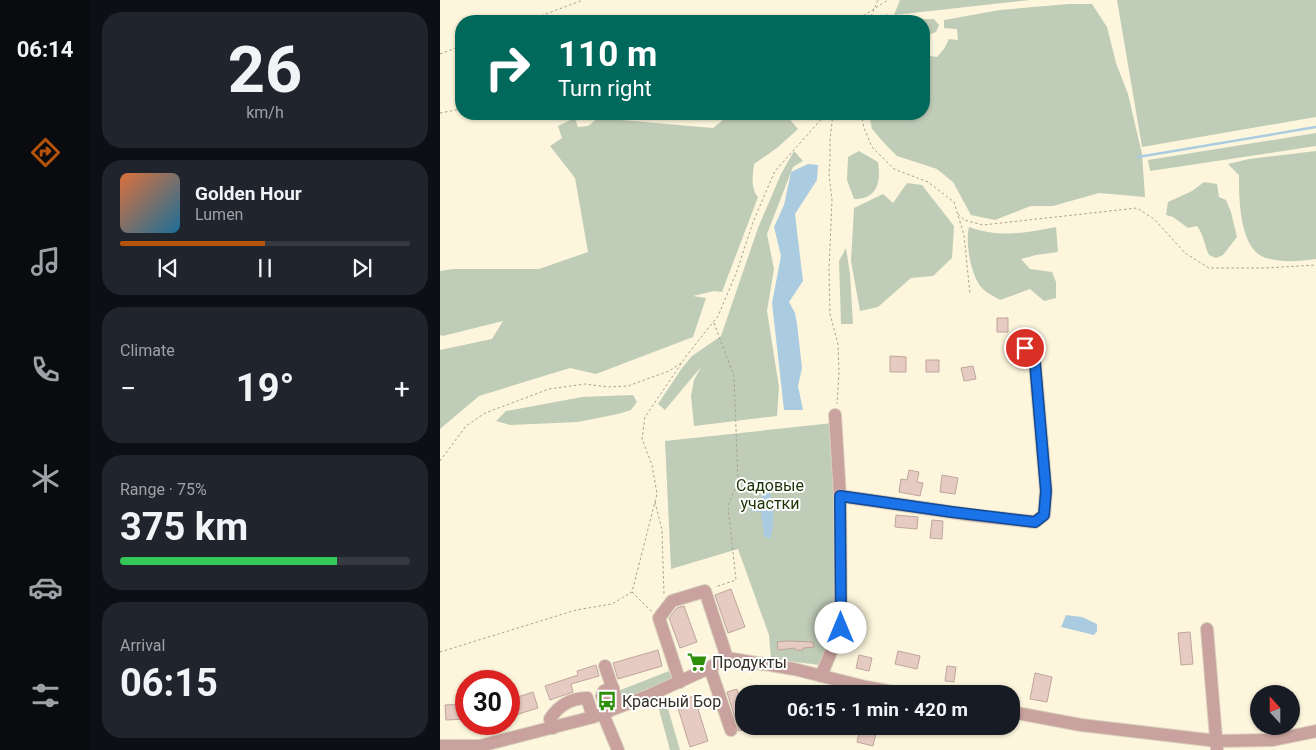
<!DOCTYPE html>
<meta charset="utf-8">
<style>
body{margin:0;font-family:Roboto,sans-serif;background:#20242c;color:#f1f3f6;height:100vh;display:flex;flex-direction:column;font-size:19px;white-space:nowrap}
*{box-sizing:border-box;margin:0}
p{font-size:16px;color:#9ea1a6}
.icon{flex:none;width:28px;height:28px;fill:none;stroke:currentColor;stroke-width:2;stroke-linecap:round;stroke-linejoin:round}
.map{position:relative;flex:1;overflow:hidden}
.panel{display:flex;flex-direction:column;gap:12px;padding:12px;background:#0d0f14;width:350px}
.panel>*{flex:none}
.hud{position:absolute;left:15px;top:15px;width:475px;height:105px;border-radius:20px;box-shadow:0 1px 4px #0004;background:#00695c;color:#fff;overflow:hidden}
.needle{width:32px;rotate:339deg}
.controls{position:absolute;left:810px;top:685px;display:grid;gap:10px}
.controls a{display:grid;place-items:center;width:50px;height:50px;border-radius:50%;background:#171b24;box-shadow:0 1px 4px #0004;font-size:25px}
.speed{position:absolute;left:15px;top:670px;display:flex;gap:10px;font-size:25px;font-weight:700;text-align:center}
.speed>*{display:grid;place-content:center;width:65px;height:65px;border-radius:50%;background:#171b24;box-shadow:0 1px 4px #0004;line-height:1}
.speed .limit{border:8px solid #d22;background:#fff;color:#111}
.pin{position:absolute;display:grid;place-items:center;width:42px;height:42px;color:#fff;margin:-21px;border:2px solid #fff;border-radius:50%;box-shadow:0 1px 5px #0007}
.me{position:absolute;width:55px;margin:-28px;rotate:0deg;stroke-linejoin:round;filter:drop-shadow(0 0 4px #0008)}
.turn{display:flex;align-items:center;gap:18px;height:105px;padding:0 20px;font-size:22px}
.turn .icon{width:65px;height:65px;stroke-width:2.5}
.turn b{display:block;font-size:35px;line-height:42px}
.big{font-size:38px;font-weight:700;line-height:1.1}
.panel .widget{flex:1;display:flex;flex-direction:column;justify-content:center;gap:8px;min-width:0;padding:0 18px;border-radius:20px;background:#20242c}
.panel .dial{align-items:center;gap:0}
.dial b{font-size:65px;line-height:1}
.song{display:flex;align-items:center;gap:15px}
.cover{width:60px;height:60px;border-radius:8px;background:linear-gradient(135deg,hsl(20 70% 55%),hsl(200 70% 35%))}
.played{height:5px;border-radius:2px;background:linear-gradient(90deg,#b45309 50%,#363941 50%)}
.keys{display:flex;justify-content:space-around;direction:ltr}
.heat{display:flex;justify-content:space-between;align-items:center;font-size:28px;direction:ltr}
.charge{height:8px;border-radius:4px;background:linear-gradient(90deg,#34c759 75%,#363941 0)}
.trip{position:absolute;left:295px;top:685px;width:285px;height:50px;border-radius:20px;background:#171b24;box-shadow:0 1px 4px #0004;font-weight:700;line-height:50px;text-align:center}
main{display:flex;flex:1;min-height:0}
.tabs{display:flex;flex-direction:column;width:90px;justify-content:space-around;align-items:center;background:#090b0e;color:#9ea1a6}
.tabs .icon{width:35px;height:35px}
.tabs .current{color:#b45309}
.tabs b{font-size:22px;color:#f1f3f6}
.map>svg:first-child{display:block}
.green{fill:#bfccb7}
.water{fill:#abcce0}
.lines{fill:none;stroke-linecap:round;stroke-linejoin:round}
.stream{stroke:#abcce0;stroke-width:2.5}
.building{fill:#e6cbc2;stroke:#bfa59d}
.minor-casing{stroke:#d9d2bc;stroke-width:14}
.path{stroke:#a7a18f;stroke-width:1;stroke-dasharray:2.5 2.5;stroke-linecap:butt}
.minor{stroke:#c9a19e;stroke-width:12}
.route-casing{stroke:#114b97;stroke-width:12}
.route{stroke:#1a73e8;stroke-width:9}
.labels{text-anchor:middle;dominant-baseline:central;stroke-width:4;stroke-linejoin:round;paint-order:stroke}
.park-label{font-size:16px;fill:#1b3205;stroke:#fff}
.poi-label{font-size:16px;fill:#333027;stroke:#fff;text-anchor:start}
</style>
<main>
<nav class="tabs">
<b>06:14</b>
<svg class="icon current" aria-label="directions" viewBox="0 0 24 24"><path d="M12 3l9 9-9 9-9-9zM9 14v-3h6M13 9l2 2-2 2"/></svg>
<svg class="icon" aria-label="music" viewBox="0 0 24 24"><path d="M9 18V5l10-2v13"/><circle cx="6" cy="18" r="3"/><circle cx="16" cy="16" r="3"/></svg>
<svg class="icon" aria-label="phone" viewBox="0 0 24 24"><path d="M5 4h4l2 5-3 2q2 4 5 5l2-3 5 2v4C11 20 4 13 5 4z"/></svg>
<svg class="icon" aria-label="climate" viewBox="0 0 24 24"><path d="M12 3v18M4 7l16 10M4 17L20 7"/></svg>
<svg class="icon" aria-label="car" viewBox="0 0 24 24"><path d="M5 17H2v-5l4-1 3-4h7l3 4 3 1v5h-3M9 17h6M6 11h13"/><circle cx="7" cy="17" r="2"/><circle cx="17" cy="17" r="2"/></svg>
<svg class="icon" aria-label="filters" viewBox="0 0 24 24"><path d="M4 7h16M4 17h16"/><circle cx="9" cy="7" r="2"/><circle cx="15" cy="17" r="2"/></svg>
</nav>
<section class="panel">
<div class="widget dial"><b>26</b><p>km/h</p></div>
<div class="widget">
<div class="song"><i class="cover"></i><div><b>Golden Hour</b><p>Lumen</p></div></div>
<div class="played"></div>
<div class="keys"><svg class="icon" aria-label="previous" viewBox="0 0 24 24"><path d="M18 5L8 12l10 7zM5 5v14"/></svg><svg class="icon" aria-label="pause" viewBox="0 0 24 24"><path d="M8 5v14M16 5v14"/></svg><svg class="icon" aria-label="next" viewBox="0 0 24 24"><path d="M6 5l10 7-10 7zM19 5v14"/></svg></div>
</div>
<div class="widget"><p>Climate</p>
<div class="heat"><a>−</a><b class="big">19°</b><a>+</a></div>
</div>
<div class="widget"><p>Range · 75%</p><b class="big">375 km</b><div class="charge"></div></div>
<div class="widget"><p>Arrival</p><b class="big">06:15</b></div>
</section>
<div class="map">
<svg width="876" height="750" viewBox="0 0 876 750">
<rect width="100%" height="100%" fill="#fdf6dd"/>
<!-- green -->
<path class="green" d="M 460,0 L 590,0 L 454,15 Z
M 677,0 L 876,0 L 876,117 L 702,147 Z
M 629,4 L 652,4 L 667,27 L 676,63 L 688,94 L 702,154 L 705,197 L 659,193 L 613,206 L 591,206 L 555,220 L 531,215 L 513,182 L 497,169 L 457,156 L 445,144 L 432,129 L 429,114 L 484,114 L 484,55 L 497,57 L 504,49 L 509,39 L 518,40 L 517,29 L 504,28 L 504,20 L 560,10 Z
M 447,14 L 454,20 L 494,19 L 499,25 L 496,32 L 484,37 L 484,21 L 439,21 L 440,18 Z
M 288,114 L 330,114 L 348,117 L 358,129 L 337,148 L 314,164 C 313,176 310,187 318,197 L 282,292 L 274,291 L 253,296 L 266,298 L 253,337 L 156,374 L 130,368 L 39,396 L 0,429 L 0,350 L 52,339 L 63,321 L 3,336 L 0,335 L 0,271 L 13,269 L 99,269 L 148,252 L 135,178 L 110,146 L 122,138 L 118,126 L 135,118 L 138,127 L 148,126 L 158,118 L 273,128 L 283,120 Z
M 876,133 L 876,146 L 710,171 L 708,160 Z
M 354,151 L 363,161 L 353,167 L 327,234 L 334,269 L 327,311 L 339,387 L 337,416 L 254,426 L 251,396 L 254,380 L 261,367 L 225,410 L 218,404 L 242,368 L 252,356 L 281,336 L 318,228 L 341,174 Z
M 419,151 L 438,162 C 441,181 438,199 414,199 L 407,180 L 408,157 Z
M 876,151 L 876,259 C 860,261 842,263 826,258 C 799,250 799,198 799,175 L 788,164 L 809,159 Z
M 764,182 L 777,184 L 779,197 L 786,200 L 791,212 L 797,237 L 783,255 L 776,258 L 769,255 C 764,245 764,235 757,226 L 748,228 L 733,217 L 726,215 L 728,202 L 752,191 Z
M 467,183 L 482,185 L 514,226 L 512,258 L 493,276 L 471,278 L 438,307 L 420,311 L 411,261 L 414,208 L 443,194 L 453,203 Z
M 529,227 C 560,238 585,233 616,227 L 618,252 L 596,255 L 581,259 L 590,269 L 612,272 L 616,282 L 616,298 L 604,301 L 590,289 L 560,300 C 554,296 546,293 541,287 C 531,275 525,243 529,227 Z
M 406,248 L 410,274 L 413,324 L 401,324 L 399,261 Z
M 193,395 L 197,402 L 191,410 L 178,414 L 138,422 L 70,425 L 56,421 L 66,411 L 142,397 Z
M 393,423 L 396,631 L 380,665 L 331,659 L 329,635 L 298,549 L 231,569 L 225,441 Z
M 229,671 L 233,681 L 182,701 L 178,691 Z
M 227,705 L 240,750 L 230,750 L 218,706 Z"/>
<!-- water -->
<path class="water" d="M 368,164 L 378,165 L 377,180 L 355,214 L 363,281 L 349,302 L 355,313 L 357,324 L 362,368 L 358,386 L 363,410 L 344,410 L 332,303 L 341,256 L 334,227 L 344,205 L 351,172 Z
M 328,487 C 334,502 335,524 330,539 L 324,536 L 321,512 L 311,511 L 311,506 L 321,503 L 322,489 Z
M 626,615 L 642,617 L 657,624 L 657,631 L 654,635 L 621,627 Z"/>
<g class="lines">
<!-- stream -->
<path class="stream" d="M 698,157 L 876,127"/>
</g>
<!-- building -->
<path class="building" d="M 557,318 L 568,318 L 568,332 L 557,332 Z
M 450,356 L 466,357 L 466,372 L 450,372 Z
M 486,360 L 499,360 L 499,372 L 486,372 Z
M 533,366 L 536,379 L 524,381 L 521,368 Z
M 469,470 L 479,472 L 477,482 L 483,483 L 480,496 L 459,492 L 461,479 L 467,480 Z
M 502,475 L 518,478 L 515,494 L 500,492 Z
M 456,515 L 478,517 L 477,529 L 455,527 Z
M 492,520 L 503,521 L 502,539 L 490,538 Z
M 291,589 L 305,627 L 288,633 L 275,595 Z
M 244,606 L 257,642 L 240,648 L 229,618 L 237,608 Z
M 750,632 L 753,664 L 741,665 L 738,633 Z
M 348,641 L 373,642 L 374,647 L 363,648 L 363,650 L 355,650 L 355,648 L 338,650 L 337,642 Z
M 218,650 L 222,666 L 178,679 L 173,663 Z
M 458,651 L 480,656 L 477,669 L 455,664 Z
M 419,655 L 432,658 L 429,671 L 416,668 Z
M 156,665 L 159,676 L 131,684 L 133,692 L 110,700 L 105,686 L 138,675 L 137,671 Z
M 507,666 L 516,667 L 514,682 L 505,681 Z
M 595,673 L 612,677 L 607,702 L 590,699 Z
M 297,689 L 304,715 L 304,730 L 299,731 L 287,692 Z
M 93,692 L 98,708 L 72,716 L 69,708 L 69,700 Z
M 254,696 L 268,741 L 250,747 L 236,702 Z
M 26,704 L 26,719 L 6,720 L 5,705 Z
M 420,729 L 436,733 L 433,746 L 417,742 Z"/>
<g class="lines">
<defs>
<path id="minor" d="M 400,496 L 531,515 L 595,522 L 604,515 L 606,491 L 595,363 L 585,348
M 767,629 L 777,750
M 287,658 L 354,669 L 426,687 L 463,694
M 165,666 L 179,707
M 270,668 L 291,730
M 381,676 L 401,628 L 400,496 L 395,415
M 240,682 L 219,618 L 232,601 L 265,591 L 287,658
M 168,712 L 162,696 L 164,691 L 173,688
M 571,712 L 641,725 L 777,741 L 833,740 L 876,731
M 163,714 L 178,750
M 113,728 L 110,719 C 118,706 131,698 147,698 L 153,717
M 0,746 L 40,746 L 153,717 L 210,695 L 267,669 L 287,658"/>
</defs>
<!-- minor casing -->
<use href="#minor" class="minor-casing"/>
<!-- path -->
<path class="path" d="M 87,21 L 143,0
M 415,21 L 448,0
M 429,21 L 438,0
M 0,54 L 21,46
M 0,113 L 21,109
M 393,114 L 390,140 L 390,161 L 389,174 L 392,200 L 389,270 L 390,314 L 398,344 L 399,373 L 397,404
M 421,114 L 424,128 L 432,147 L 454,169 L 488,182 L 514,202 L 524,235 L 530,294
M 518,214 L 524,220 L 543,225 L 697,208 L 714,219 L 745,253 L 769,268 L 826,268 L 876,265
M 274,323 L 294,376 L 298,482 L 288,506 L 296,580 L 275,587
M 0,461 L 26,426 L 45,413 L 109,389 L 145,384 L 168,387 L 188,386 L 229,371 L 241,363
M 215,502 L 222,530 L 224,595
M 192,592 L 212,612
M 0,652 L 136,610 L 172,604 L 192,592 L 217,494 L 212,465 L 202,439 L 205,417 L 247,355 L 278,316 L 297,271 L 313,222 L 335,171 L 386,114"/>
<!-- minor -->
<use href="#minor" class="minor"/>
</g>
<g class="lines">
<defs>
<path id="route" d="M 401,628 L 400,496 L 512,512 L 595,522 L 604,515 L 606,491 L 595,363 L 585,348"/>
</defs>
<!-- route casing -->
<use href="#route" class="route-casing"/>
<!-- route -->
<use href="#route" class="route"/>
</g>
<!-- icons -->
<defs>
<symbol id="supermarket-bare" viewBox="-9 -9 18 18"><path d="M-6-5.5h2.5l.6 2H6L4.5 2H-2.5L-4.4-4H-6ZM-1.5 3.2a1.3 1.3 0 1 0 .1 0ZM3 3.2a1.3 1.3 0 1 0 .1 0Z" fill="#2d8f0a" stroke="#fff" stroke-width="2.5" paint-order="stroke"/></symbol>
<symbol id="bus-bare" viewBox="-9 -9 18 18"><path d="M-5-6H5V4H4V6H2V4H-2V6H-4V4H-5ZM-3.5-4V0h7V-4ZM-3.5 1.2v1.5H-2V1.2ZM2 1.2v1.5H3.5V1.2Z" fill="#2d8f0a" stroke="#fff" stroke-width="2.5" paint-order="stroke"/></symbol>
</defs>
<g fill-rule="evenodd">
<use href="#supermarket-bare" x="243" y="648" width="28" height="28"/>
<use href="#bus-bare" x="153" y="687" width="28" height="28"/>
</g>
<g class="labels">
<!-- park labels -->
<g class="park-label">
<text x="330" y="485">Садовые<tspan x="330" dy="18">участки</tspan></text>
</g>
<!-- poi labels -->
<g class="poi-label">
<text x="272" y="662">Продукты</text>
<text x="182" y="701">Красный Бор</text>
</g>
</g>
</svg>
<div class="controls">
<a><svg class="needle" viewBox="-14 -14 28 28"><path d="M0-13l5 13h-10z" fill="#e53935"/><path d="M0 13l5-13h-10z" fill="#9ea1a6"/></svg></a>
</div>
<div class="speed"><div class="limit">30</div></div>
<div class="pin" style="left:585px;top:348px;background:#d93025"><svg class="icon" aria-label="arrive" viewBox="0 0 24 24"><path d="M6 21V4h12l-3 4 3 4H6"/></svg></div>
<svg class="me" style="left:401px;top:628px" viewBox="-20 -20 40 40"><circle r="19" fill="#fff"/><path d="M0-13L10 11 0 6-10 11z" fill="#1a73e8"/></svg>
<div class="trip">06:15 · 1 min · 420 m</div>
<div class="hud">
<div class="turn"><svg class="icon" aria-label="right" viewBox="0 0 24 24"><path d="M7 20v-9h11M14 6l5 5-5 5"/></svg><div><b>110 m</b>Turn right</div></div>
</div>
</div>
</main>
